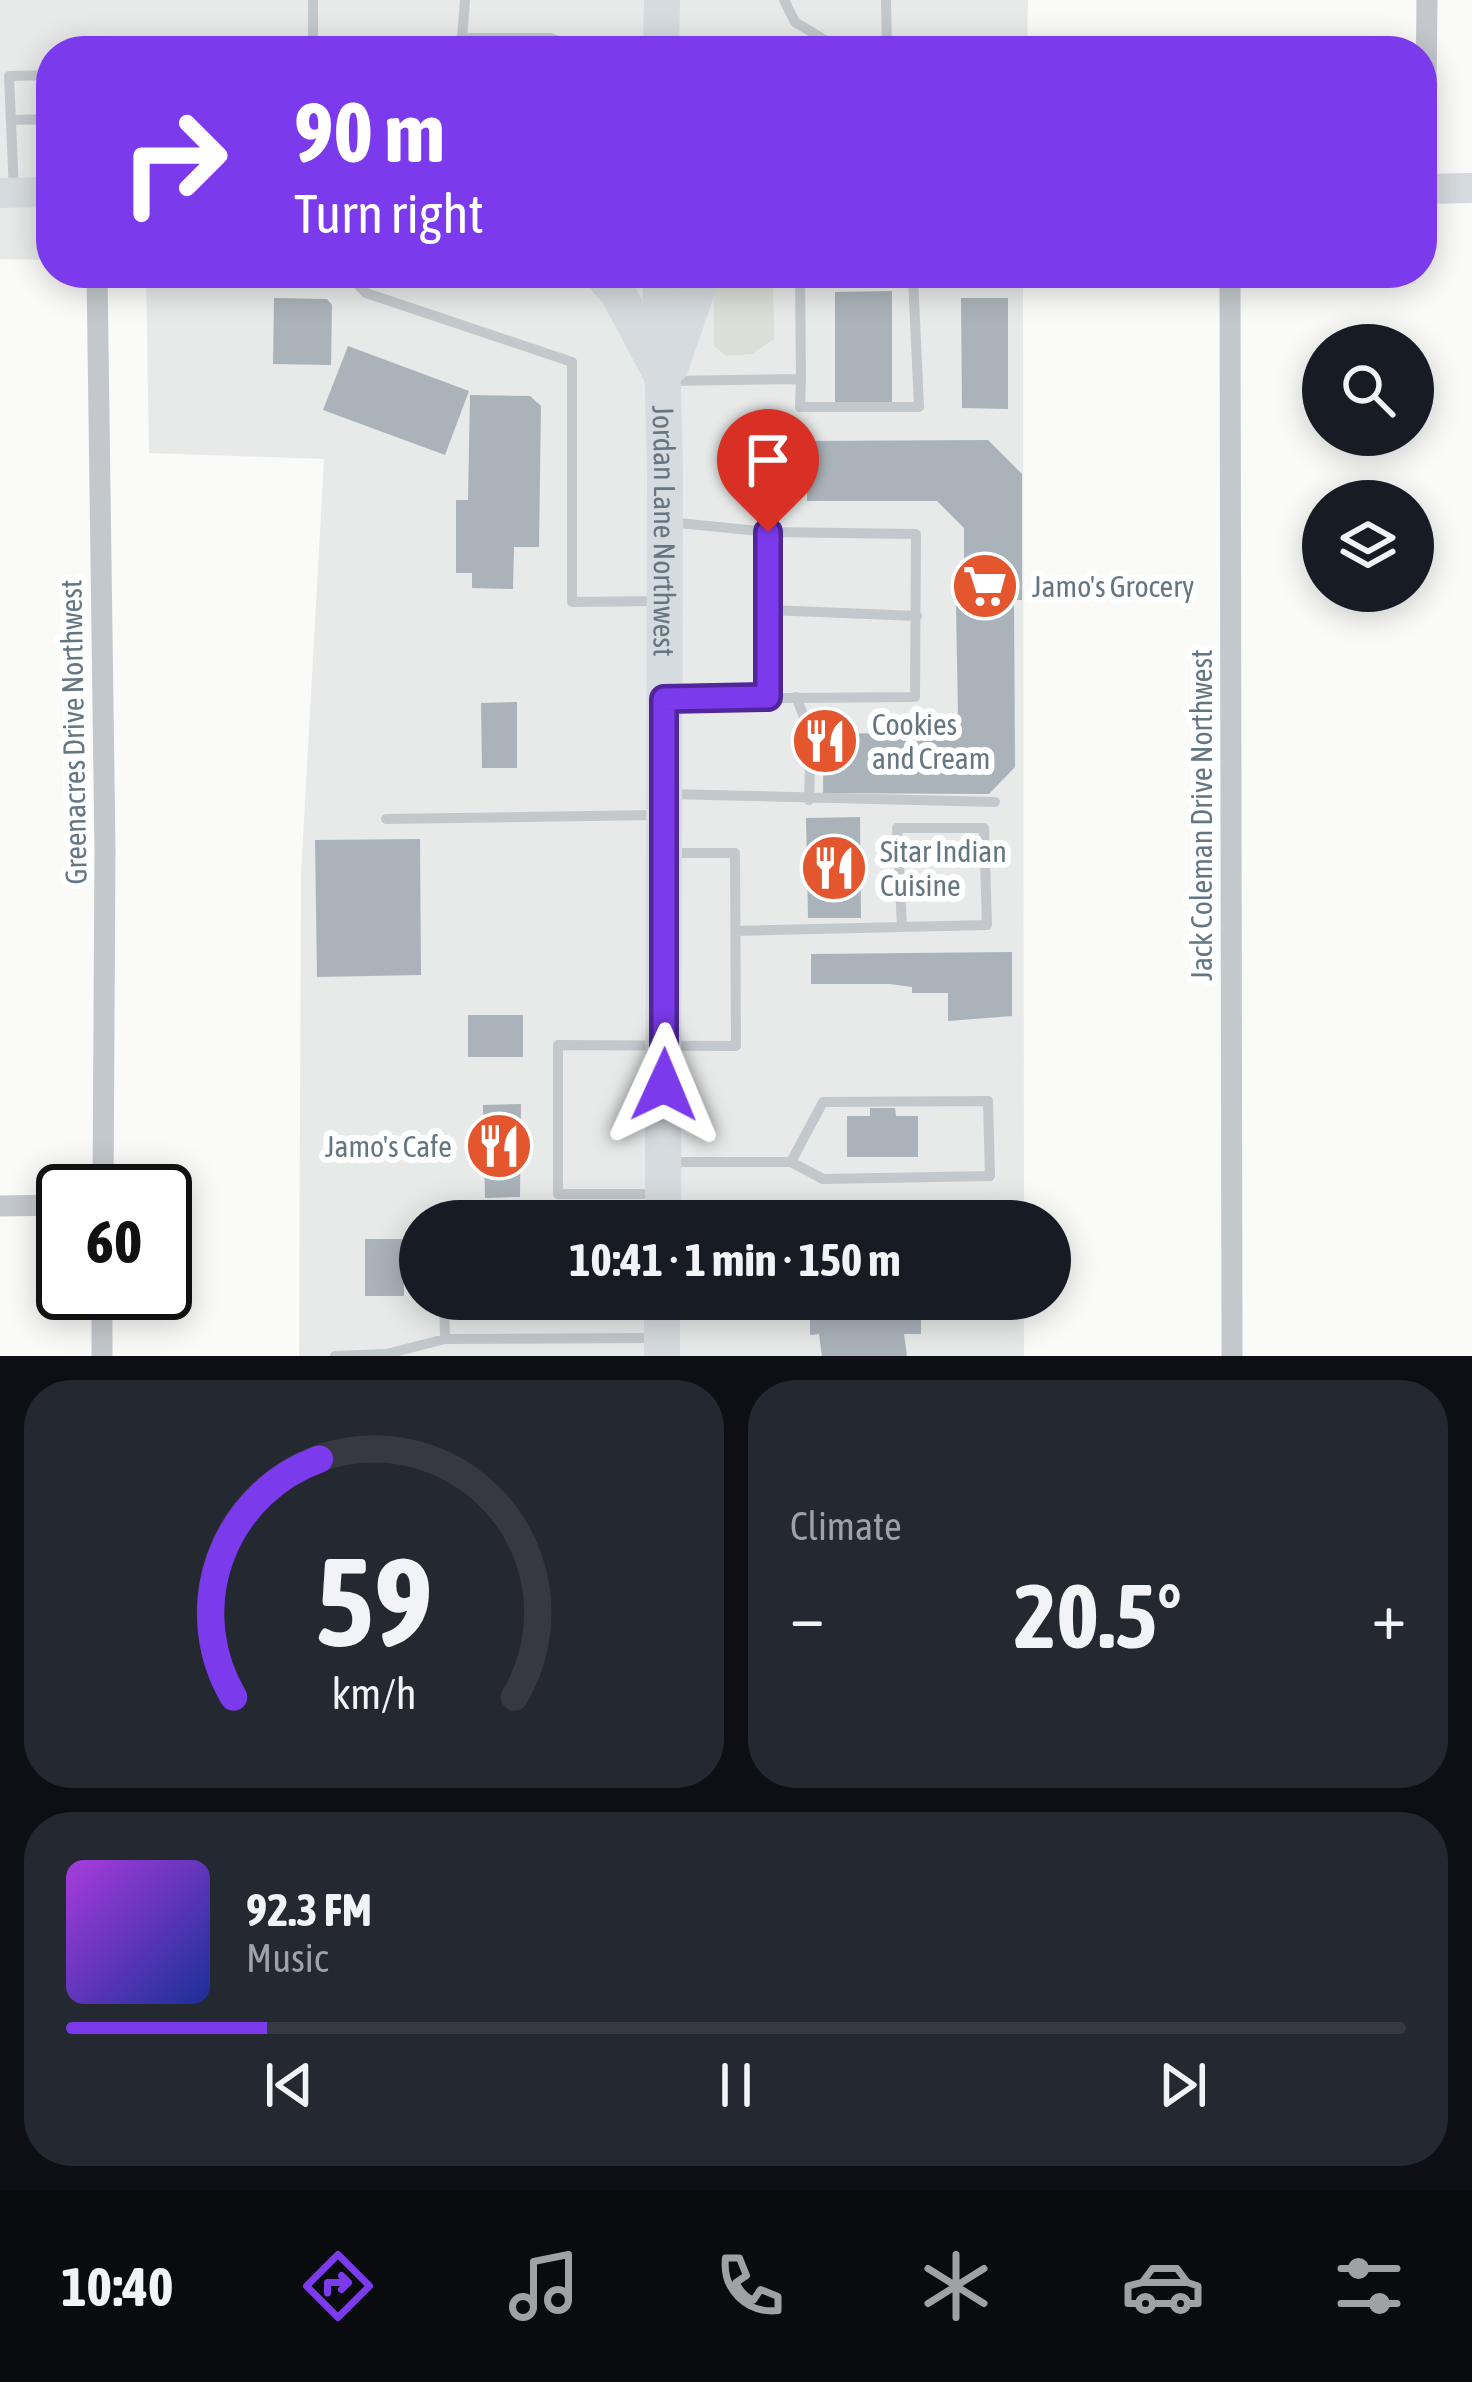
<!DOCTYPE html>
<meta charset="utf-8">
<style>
body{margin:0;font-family:"Asap Condensed",sans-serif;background:#242831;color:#f1f3f6;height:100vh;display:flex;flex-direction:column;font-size:45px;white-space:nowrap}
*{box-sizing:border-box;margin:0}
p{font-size:39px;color:#9ea1a6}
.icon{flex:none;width:66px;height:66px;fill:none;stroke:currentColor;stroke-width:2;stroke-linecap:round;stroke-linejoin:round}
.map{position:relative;height:1356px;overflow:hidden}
.panel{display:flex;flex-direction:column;gap:24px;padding:24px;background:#0d0f14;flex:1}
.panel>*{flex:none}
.guide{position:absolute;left:36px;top:36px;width:1401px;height:252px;border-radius:48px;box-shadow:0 6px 30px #0003;background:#7c3aed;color:#fff;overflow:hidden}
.tools{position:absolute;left:1302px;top:324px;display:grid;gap:24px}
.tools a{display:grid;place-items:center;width:132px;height:132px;border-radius:50%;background:#171b24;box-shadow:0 6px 30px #0003;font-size:60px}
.speed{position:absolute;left:36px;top:1164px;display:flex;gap:24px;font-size:60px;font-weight:700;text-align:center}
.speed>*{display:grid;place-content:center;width:156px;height:156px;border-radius:50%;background:#171b24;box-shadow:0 6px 30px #0003;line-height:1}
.speed .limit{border:6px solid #111;border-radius:18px;background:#fff;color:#111}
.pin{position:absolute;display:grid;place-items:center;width:102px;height:102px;color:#fff;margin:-123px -51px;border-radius:50% 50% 50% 0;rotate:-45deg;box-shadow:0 0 12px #0007}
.pin .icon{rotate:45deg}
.me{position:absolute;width:132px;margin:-66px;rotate:1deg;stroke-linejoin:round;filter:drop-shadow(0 0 9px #0008)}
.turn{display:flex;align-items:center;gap:42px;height:252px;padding:0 60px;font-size:54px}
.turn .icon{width:156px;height:156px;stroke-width:2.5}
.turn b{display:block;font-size:84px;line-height:102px}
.big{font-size:90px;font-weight:700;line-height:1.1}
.panel .widget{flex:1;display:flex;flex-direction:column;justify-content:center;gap:18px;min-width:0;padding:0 42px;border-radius:48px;background:#242831}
.panel .dial{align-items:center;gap:0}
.dial svg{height:312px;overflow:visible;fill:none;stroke:#363941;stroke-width:7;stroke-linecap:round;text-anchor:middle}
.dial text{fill:#f1f3f6;stroke:none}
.song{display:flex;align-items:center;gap:36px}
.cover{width:144px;height:144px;border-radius:18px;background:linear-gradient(135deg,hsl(280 70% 55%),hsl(230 70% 35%))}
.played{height:12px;border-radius:6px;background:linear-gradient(90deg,#7c3aed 15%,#363941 15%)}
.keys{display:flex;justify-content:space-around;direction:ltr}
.heat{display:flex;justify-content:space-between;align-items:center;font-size:66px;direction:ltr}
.panel .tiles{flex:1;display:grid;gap:24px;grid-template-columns:1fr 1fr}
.widget:last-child{grid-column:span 2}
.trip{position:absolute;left:399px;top:1200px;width:672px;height:120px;border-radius:60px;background:#171b24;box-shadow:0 6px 30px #0003;font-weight:700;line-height:120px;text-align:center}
.dock{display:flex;height:192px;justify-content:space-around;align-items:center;background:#090b0e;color:#9ea1a6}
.dock .icon{width:84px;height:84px}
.dock .on{color:#7c3aed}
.dock b{font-size:54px;color:#f1f3f6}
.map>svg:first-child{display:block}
.built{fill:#e8e9e9}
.green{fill:#dadfd7}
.building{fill:#aab3b9}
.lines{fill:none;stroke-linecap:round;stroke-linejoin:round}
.service{stroke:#c3c8cc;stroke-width:10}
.minor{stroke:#c3c8cc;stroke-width:21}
.secondary{stroke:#d6dbdf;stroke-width:30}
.primary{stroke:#d6dbdf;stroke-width:36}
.route-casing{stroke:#51269a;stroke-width:30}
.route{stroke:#7c3aed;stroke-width:21}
.labels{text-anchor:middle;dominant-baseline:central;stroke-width:12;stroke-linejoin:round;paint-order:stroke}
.street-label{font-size:30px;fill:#657683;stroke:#fff}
.poi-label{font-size:30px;fill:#657683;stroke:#fff;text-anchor:start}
</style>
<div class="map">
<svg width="1472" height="1356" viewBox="0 0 1472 1356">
<rect width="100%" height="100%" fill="#fafaf8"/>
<!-- built -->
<path class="built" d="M 0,0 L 1028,0 L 1027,51 L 51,51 L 51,260 L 0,259 Z
M 146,273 L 1023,273 L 1024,1221 L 420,1221 L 420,1299 L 1024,1299 L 1024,1356 L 299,1356 L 301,873 L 324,459 L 149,453 Z"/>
<!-- green -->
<path class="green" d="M 721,273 L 778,273 L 773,277 L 774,339 L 752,354 L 726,356 L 714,346 L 714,286 Z"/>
<!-- building -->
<path class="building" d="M 892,291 L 892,405 L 835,405 L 835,292 Z
M 274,298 L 327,299 L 332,305 L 331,365 L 273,364 Z
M 961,298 L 1008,298 L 1008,409 L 962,408 Z
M 348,346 L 469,391 L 445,455 L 323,410 Z
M 470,395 L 530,396 L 541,406 L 539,547 L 514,547 L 513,589 L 472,588 L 472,573 L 456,573 L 456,500 L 468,500 Z
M 988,440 L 1022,474 L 1022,600 L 1014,600 L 1015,767 L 989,794 L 823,793 L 824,733 L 935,734 L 958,713 L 956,606 L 964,599 L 964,528 L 937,501 L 807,501 L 807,441 Z
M 517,702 L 517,768 L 482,768 L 481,703 Z
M 860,817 L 861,918 L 808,918 L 806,818 Z
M 420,839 L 421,975 L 317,977 L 315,840 Z
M 1012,952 L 1012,1016 L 948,1021 L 948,993 L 912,993 L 912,987 L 890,984 L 811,984 L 811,954 Z
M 468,1015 L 523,1015 L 523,1057 L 468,1057 Z
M 521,1104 L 520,1197 L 485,1198 L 483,1105 Z
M 870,1108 L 895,1108 L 896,1116 L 918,1116 L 918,1157 L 847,1157 L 847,1116 L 870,1116 Z
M 365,1239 L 403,1239 L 404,1296 L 365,1296 Z
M 821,1299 L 903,1301 L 903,1308 L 921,1307 L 921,1334 L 904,1334 L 907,1356 L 822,1356 L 819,1334 L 810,1335 L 810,1308 L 818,1308 Z"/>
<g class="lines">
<!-- service -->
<path class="service" d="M 784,0 L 795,22 L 843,51
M 886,0 L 887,51
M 461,38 L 551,38 L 578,51
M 313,51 L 313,0
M 461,51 L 465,0
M 11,120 L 51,119
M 14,192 L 9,76 L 51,75
M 347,273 L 366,293 L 572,362 L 572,602 L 661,601
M 801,379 L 800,407 L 919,407 L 913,277
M 668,381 L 801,379 L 800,280 L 913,273
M 668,522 L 768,532 L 916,534 L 915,697 L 673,699
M 768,532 L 768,697
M 769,610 L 917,616
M 796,697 L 811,734 L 809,800
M 668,794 L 995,802
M 386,819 L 655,815
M 735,931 L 987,925 L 984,828 L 897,828 L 902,927
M 672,1162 L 791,1162 L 823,1179 L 990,1176 L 988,1101 L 823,1102 L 791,1162
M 659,1194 L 558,1194 L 558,1045 L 736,1046 L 735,853 L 673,853
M 444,1299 L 445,1339 L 655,1338
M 335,1356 L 386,1354 L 445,1339"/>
<!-- minor -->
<path class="minor" d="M 1425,189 L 1427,0
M 97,273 L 105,850 L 103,1191
M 1230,273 L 1232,1356
M 0,1206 L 63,1205
M 102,1356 L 102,1293"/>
<!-- secondary -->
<path class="secondary" d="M 1422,189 L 1472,188
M 0,193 L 51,192"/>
<!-- primary -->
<g class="primary">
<path d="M 661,51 L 662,0"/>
<path d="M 600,273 L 618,293 L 660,372"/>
<path id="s1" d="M 660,273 L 665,471 L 663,1221"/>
<path d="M 671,366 L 703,273"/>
<path d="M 662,1356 L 662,1299"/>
</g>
</g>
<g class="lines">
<defs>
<path id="route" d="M 664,1085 L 664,699 L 768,697 L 768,532"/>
</defs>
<!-- route casing -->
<use href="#route" class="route-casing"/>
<!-- route -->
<use href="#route" class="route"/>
</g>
<!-- icons -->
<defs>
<symbol id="supermarket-disc" viewBox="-11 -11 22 22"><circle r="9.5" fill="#e4572e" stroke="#fff"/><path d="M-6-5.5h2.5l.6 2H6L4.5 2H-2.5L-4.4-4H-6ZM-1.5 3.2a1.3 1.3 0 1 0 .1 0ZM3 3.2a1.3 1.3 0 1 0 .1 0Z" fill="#fff"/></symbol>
<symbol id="restaurant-disc" viewBox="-11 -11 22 22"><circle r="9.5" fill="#e4572e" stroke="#fff"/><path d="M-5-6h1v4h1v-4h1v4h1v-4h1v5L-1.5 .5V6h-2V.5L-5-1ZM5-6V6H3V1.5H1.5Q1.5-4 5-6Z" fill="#fff"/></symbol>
</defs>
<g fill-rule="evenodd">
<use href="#supermarket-disc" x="947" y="548" width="76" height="76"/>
<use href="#restaurant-disc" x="787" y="703" width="76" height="76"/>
<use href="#restaurant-disc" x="796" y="830" width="76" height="76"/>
<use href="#restaurant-disc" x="461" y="1108" width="76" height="76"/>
</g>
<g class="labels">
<!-- street labels -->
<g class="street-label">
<text stroke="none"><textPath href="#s1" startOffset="258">Jordan Lane Northwest</textPath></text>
<text transform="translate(73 732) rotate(-91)">Greenacres Drive Northwest</text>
<text transform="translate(1201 815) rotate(-90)">Jack Coleman Drive Northwest</text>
</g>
<!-- poi labels -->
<g class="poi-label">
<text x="1032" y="586">Jamo's Grocery</text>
<text x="872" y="724">Cookies<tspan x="872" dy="34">and Cream</tspan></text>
<text x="880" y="851">Sitar Indian<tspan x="880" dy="34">Cuisine</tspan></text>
<text x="452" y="1146" text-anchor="end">Jamo's Cafe</text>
</g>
</g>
</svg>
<div class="tools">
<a><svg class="icon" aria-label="search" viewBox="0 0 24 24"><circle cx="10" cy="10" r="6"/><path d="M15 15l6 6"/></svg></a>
<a><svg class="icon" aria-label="layers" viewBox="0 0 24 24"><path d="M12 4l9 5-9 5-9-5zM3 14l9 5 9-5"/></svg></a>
</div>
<div class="speed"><div class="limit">60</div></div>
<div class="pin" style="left:768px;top:532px;background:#d93025"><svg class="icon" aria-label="arrive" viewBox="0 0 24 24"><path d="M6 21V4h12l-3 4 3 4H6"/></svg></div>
<svg class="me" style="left:664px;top:1085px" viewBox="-20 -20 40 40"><path d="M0-17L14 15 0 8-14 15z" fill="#7c3aed" stroke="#fff" stroke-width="4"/></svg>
<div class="trip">10:41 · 1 min · 150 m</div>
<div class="guide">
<div class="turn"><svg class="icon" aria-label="right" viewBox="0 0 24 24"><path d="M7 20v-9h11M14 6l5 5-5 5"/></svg><div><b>90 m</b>Turn right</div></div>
</div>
</div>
<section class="panel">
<div class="tiles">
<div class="widget dial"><svg viewBox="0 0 100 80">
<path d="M14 69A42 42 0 1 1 86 69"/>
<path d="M14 69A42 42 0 0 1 36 8" stroke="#7c3aed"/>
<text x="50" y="56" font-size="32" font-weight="700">59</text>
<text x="50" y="72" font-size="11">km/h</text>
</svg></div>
<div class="widget"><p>Climate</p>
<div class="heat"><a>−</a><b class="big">20.5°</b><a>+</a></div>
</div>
<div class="widget">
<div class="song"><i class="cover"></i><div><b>92.3 FM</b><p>Music</p></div></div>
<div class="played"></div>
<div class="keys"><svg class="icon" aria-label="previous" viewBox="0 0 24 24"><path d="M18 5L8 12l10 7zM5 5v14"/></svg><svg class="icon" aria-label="pause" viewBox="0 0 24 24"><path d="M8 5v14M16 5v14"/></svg><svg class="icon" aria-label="next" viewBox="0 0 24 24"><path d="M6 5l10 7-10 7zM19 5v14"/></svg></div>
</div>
</div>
</section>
<nav class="dock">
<b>10:40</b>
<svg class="icon on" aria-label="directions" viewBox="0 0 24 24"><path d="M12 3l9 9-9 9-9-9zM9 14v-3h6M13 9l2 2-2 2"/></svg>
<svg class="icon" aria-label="music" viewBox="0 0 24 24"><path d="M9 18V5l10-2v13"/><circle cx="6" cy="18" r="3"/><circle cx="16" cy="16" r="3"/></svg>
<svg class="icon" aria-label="phone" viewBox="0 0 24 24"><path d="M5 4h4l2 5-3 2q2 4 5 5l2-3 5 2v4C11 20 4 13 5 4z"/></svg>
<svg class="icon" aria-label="climate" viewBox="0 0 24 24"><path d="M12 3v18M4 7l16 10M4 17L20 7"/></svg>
<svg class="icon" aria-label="car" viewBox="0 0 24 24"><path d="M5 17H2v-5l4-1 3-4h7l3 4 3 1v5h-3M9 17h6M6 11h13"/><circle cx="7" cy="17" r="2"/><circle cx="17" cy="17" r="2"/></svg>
<svg class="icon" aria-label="filters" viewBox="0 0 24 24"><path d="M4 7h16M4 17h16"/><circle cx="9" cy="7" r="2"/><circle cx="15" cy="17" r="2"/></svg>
</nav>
